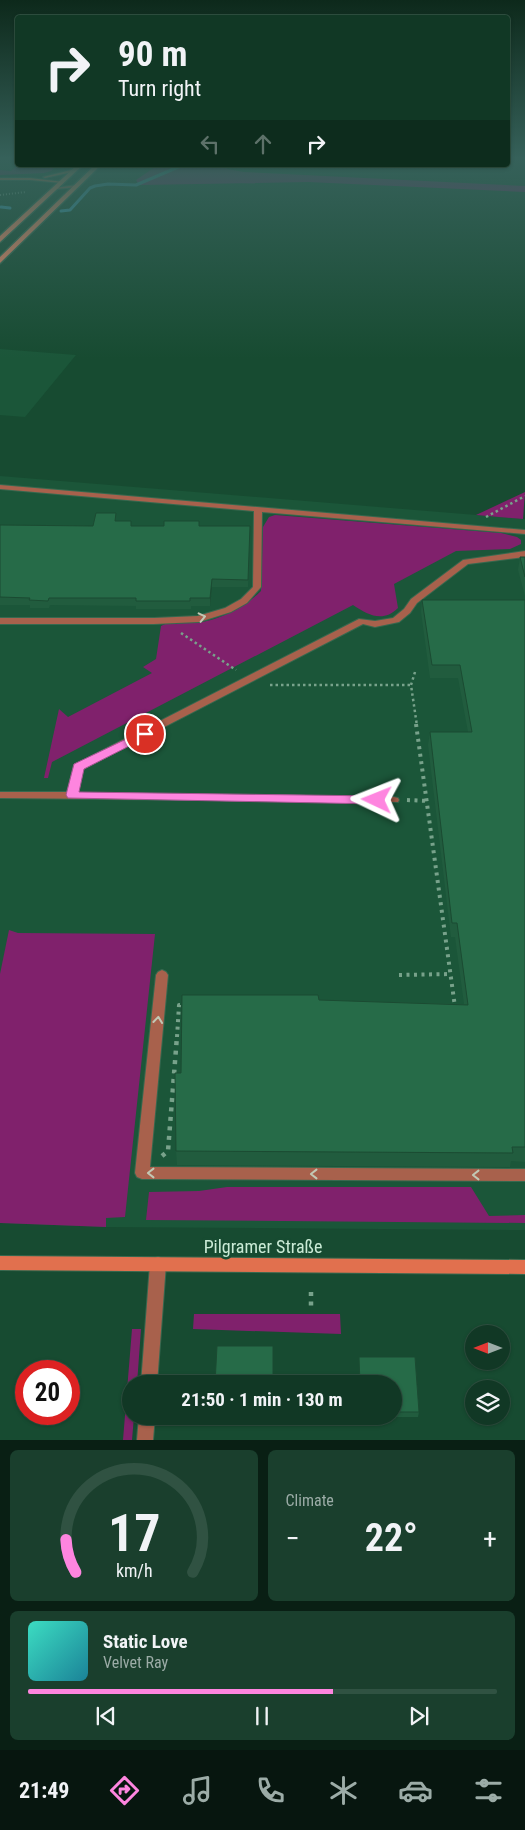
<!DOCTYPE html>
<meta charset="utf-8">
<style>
body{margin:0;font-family:"Roboto Condensed",sans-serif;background:#1a3f2d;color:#f1f3f6;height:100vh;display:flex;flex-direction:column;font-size:19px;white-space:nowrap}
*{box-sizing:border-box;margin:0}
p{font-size:16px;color:#9caca7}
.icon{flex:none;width:28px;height:28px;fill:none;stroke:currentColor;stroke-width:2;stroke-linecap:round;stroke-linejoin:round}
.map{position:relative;height:1440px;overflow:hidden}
.panel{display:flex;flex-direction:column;gap:10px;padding:10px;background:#091f14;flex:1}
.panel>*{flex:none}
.guide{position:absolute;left:15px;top:15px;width:495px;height:152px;border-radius:5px;box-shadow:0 1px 4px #0004,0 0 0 1px #305242;background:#113825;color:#f1f3f6;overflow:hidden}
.needle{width:32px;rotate:270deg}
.buttons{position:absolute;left:465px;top:1325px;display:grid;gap:10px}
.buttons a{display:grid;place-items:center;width:45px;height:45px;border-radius:50%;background:#113825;box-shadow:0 1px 4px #0004,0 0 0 1px #305242;font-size:25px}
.speed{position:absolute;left:15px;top:1360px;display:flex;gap:10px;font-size:25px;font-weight:700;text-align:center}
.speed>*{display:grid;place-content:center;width:65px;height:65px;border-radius:50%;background:#113825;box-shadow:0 1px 4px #0004,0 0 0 1px #305242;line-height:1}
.speed .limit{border:8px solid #d22;background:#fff;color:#111}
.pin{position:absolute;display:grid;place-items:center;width:42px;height:42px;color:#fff;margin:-21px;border:2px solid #fff;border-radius:50%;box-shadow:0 1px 5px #0007}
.me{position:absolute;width:55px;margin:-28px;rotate:272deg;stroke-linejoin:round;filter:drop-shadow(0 0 4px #0008)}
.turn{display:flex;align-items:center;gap:18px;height:105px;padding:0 20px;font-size:22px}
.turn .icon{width:65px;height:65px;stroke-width:2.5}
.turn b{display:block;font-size:35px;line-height:42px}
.lanes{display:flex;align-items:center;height:48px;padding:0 20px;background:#0003;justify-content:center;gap:25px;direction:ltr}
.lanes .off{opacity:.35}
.big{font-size:38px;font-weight:700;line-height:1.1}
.panel .tile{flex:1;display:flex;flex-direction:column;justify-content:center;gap:8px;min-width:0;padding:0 18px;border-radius:8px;background:#1a3f2d}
.panel .dial{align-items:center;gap:0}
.dial svg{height:130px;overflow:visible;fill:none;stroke:#305242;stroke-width:7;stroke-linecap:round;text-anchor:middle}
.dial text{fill:#f1f3f6;stroke:none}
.song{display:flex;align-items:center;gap:15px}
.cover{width:60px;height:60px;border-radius:8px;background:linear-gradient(135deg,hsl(170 70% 55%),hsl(190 70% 35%))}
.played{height:5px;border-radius:2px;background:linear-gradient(90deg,#fe85df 65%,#305242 65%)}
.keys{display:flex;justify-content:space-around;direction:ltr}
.heat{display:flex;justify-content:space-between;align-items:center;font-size:28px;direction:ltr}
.panel .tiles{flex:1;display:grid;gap:10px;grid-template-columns:1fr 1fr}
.tile:last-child{grid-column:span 2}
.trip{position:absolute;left:122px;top:1375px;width:280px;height:50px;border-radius:25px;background:#113825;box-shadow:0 1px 4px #0004,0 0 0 1px #305242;font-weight:700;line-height:50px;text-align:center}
.tabs{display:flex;height:80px;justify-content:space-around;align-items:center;background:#07160f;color:#9caca7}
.tabs .icon{width:35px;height:35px}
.tabs .active{color:#fe85df}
.tabs b{font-size:22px;color:#f1f3f6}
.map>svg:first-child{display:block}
.built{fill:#1b5639}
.green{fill:#80216c}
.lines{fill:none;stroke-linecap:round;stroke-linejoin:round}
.stream{stroke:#3d9cb5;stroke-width:3}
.lane-casing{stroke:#37684f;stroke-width:2}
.street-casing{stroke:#37684f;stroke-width:2}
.secondary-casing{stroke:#37684f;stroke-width:2}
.primary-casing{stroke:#37684f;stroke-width:3}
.path-far3{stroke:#78a28b;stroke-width:2;stroke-dasharray:1 2;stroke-linecap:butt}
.path-far2{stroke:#78a28b;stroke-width:2.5;stroke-dasharray:2.5 3;stroke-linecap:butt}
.path-far1{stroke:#78a28b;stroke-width:4;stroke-dasharray:3 4.5;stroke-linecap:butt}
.path{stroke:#78a28b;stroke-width:4.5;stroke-dasharray:4 5.5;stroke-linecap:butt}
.lane{fill:#a8614c;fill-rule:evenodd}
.street{fill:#a8614c;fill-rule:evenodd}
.secondary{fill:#e1704e;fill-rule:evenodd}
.primary{fill:#fb8865;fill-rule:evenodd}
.wall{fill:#215c3e}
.shaded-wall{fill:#1b4b32}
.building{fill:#266b48;stroke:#1b4b32}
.oneway{stroke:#c2c8b4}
.route{fill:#fe85df;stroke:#a55691}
.labels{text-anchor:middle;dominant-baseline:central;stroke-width:5;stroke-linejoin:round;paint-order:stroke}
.near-street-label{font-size:18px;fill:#caebd6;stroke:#174b31}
</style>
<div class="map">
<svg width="525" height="1440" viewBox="0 0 525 1440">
<rect width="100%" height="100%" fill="#174b31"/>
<!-- built -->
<path class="built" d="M 0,157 L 17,157 L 18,165 L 11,171 L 0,170 Z
M 0,349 L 76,355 L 25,417 L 0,415 Z
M 0,476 L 525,519 L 525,1230 L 106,1227 L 0,1223 Z"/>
<!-- green -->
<path class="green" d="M 18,165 L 57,165 L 51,171 L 44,173 L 0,175 L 0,170 L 11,171 Z
M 158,165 L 225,165 L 227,169 L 244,172 L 525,186 L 525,192 L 308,182 L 139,185 L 136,180 Z
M 525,492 L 523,519 L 476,515 Z
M 275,515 L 501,533 L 517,537 L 521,540 L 521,544 L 510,549 L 456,551 L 394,584 L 398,608 C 383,623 368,615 353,605 L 52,762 L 48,778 L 44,778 L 59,709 L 68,717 L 152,673 L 143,667 L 156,659 L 161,626 C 170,620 185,623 195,623 C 218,621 245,607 261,591 L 263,527 L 269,517 Z
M 9,930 L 18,933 L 155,934 L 125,1217 L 106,1218 L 106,1227 L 0,1223 L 0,974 Z
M 227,1187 L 471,1187 L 489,1216 L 525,1215 L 525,1223 L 146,1220 L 149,1192 L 199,1191 Z
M 194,1314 L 340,1314 L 341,1334 L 193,1329 Z
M 132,1329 L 141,1329 L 137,1384 L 131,1384 L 131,1416 L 134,1416 L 132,1440 L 123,1440 Z"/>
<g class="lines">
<!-- stream -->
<path class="stream" d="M 1,207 L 10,208
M 61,211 L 70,210 L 90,188 L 95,186 L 108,184 L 136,185 L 183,165"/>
<defs>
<path id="lane" d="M 0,485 L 525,530 L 525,534 L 262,512 L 261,587 L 247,603 L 231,612 L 199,622 L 154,624 L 0,624 L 0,618 L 154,618 L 198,616 L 225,608 L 241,599 L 253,587 L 254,511 L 0,489 Z
M 525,551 L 525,557 L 468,564 L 417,603 L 410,613 L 399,622 L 375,627 L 363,624 L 83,769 L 78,793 L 394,797 L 398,798 L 399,800 L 398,802 L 0,798 L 0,792 L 67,792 L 74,765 L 359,619 L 375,621 L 393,618 L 404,609 L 411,599 L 463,560 Z
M 162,970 L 166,972 L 168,975 L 150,1167 L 525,1169 L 525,1181 L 142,1179 L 137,1177 L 135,1173 L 156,975 L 158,972 Z"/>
<path id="street" d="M 77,185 L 79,187 L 56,189 L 54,188 Z
M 158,1257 L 163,1259 L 166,1264 L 157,1384 L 141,1384 L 150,1264 L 153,1259 Z
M 139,1416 L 155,1416 L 153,1440 L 137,1440 Z"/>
<path id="secondary" d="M 75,169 L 77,171 L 45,178 L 43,177 Z
M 0,178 L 30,178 L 64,182 L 62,183 L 30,180 L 0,180 Z
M 0,1256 L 525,1260 L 525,1274 L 0,1270 Z"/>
<path id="primary" d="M 77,165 L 83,165 L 0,242 L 0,236 Z
M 95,165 L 101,165 L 0,263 L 0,257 Z"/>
</defs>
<!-- lane casing -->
<use href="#lane" class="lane-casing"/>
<!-- street casing -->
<use href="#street" class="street-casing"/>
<!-- secondary casing -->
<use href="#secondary" class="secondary-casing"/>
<!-- primary casing -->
<use href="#primary" class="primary-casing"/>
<!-- path-far3 -->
<path class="path-far3" d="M 0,195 L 26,192"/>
<!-- path-far2 -->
<path class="path-far2" d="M 486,517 L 525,496
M 181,633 L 236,670
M 415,672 L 411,685 L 417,726
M 270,685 L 411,685"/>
<!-- path-far1 -->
<path class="path-far1" d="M 416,724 L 455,1007
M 407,800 L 428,801
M 399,975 L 451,974
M 177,1037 L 179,1005 L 186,1005"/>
<!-- path -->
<path class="path" d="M 162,1156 L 168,1151 L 177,1036
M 311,1292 L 311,1307"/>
<!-- lane -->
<use href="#lane" class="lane"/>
<!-- street -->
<use href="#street" class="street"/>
<!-- secondary -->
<use href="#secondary" class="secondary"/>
<!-- primary -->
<use href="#primary" class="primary"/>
</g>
<!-- wall -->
<path class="wall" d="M 117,521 L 131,526 L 164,526 L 199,521 L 199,526 L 250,526 L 248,587 L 212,587 L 210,606 L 191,606 L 191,609 L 136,609 L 136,606 L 50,605 L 49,608 L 30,608 L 30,605 L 0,605 L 0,525 L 93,526 Z
M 520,557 L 525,557 L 525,596 L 518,570 Z
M 422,600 L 525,600 L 525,1162 L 511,1161 L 510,1167 L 177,1165 L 176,1151 L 181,1073 L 319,1000 L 464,1004 L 455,937 L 451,937 L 428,745 L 430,732 L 468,732 L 458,678 L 430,678 L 421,612 Z
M 359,1357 L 415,1357 L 419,1412 L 418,1417 L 361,1417 L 394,1416 L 394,1384 L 359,1384 Z"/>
<!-- shaded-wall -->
<path class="shaded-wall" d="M 212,579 L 212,587 L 210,606 L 210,598 Z"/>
<!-- building -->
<path class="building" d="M 96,513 L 116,513 L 115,521 L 131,521 L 131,526 L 164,526 L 164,521 L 199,521 L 199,526 L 250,526 L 248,580 L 212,579 L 210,598 L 190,598 L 190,601 L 136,601 L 136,598 L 49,598 L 48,601 L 29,600 L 30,598 L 0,597 L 0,525 L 93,526 Z
M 520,557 L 525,557 L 525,577 Z
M 422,600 L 525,600 L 525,1147 L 512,1147 L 513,1153 L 176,1151 L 175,1073 L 181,1073 L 182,995 L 318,995 L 319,1000 L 468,1005 L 457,923 L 452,923 L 430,732 L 472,732 L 460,665 L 432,665 Z
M 217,1346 L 273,1346 L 273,1384 L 215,1384 Z
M 359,1357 L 415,1357 L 419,1412 L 394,1412 L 394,1384 L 360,1384 Z"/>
<!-- one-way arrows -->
<defs><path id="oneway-chevron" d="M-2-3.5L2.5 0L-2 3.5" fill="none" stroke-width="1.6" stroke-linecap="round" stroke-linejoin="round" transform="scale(1.25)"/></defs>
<g class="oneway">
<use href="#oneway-chevron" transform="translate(202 617) rotate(-13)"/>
<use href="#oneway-chevron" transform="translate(158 1020) rotate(-84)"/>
<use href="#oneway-chevron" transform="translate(151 1173) rotate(-180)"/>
<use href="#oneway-chevron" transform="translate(314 1174) rotate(-180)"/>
<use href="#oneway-chevron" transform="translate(476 1175) rotate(-180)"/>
</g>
<!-- sky -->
<linearGradient id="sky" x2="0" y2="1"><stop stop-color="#0d291b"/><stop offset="0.44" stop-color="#36615a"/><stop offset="1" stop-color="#36615a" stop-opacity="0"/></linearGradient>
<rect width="525" height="359" fill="url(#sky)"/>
<!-- route -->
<path class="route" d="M 145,730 L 149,732 L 151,734 L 149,736 L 84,769 L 79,792 L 377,796 L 383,800 L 377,804 L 68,798 L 66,795 L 74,764 Z"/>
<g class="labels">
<!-- near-street labels -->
<g class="near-street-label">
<text x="263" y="1246">Pilgramer Straße</text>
</g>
</g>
</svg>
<div class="buttons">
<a><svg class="needle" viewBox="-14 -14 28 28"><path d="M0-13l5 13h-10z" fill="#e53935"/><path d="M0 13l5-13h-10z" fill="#9caca7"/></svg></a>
<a><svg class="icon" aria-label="layers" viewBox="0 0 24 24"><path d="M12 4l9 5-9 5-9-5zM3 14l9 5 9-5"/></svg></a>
</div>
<div class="speed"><div class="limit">20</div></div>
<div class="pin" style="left:145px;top:734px;background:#d93025"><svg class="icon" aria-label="arrive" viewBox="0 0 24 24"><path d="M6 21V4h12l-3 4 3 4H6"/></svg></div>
<svg class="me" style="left:377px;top:800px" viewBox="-20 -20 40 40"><path d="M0-17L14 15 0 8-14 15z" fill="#fe85df" stroke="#fff" stroke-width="4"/></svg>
<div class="trip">21:50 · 1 min · 130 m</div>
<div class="guide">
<div class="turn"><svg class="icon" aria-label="right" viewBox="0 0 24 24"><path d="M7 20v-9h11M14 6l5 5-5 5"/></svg><div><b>90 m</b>Turn right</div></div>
<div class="lanes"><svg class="icon off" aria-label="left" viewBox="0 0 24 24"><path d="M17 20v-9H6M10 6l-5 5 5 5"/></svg><svg class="icon off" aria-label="ahead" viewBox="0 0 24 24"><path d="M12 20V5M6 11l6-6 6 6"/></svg><svg class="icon" aria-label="right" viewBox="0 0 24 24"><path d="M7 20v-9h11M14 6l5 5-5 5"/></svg></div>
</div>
</div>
<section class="panel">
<div class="tiles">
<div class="tile dial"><svg viewBox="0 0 100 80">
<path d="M14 69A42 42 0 1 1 86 69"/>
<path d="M14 69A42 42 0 0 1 8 49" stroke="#fe85df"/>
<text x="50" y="56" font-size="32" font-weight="700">17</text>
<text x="50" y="72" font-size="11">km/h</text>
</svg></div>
<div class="tile"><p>Climate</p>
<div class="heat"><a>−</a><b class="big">22°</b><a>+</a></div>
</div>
<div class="tile">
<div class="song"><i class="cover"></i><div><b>Static Love</b><p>Velvet Ray</p></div></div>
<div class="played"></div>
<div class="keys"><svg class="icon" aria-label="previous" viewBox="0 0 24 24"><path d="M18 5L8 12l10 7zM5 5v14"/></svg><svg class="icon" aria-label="pause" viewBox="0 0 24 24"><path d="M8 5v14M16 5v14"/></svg><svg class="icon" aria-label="next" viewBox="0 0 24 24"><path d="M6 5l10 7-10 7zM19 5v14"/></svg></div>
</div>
</div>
</section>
<nav class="tabs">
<b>21:49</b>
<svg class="icon active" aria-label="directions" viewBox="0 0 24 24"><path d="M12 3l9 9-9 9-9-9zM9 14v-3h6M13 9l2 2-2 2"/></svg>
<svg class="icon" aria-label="music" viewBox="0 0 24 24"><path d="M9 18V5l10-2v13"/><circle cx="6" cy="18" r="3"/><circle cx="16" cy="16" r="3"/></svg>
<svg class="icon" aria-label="phone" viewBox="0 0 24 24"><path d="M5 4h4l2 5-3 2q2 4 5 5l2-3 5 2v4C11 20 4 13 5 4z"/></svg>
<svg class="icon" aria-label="climate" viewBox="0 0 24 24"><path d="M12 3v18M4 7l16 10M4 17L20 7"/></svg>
<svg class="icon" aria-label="car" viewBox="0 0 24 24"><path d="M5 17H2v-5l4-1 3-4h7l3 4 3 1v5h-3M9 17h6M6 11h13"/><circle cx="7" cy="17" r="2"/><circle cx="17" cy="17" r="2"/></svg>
<svg class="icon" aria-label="filters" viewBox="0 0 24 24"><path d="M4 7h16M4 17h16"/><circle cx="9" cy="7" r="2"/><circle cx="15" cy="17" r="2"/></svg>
</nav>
